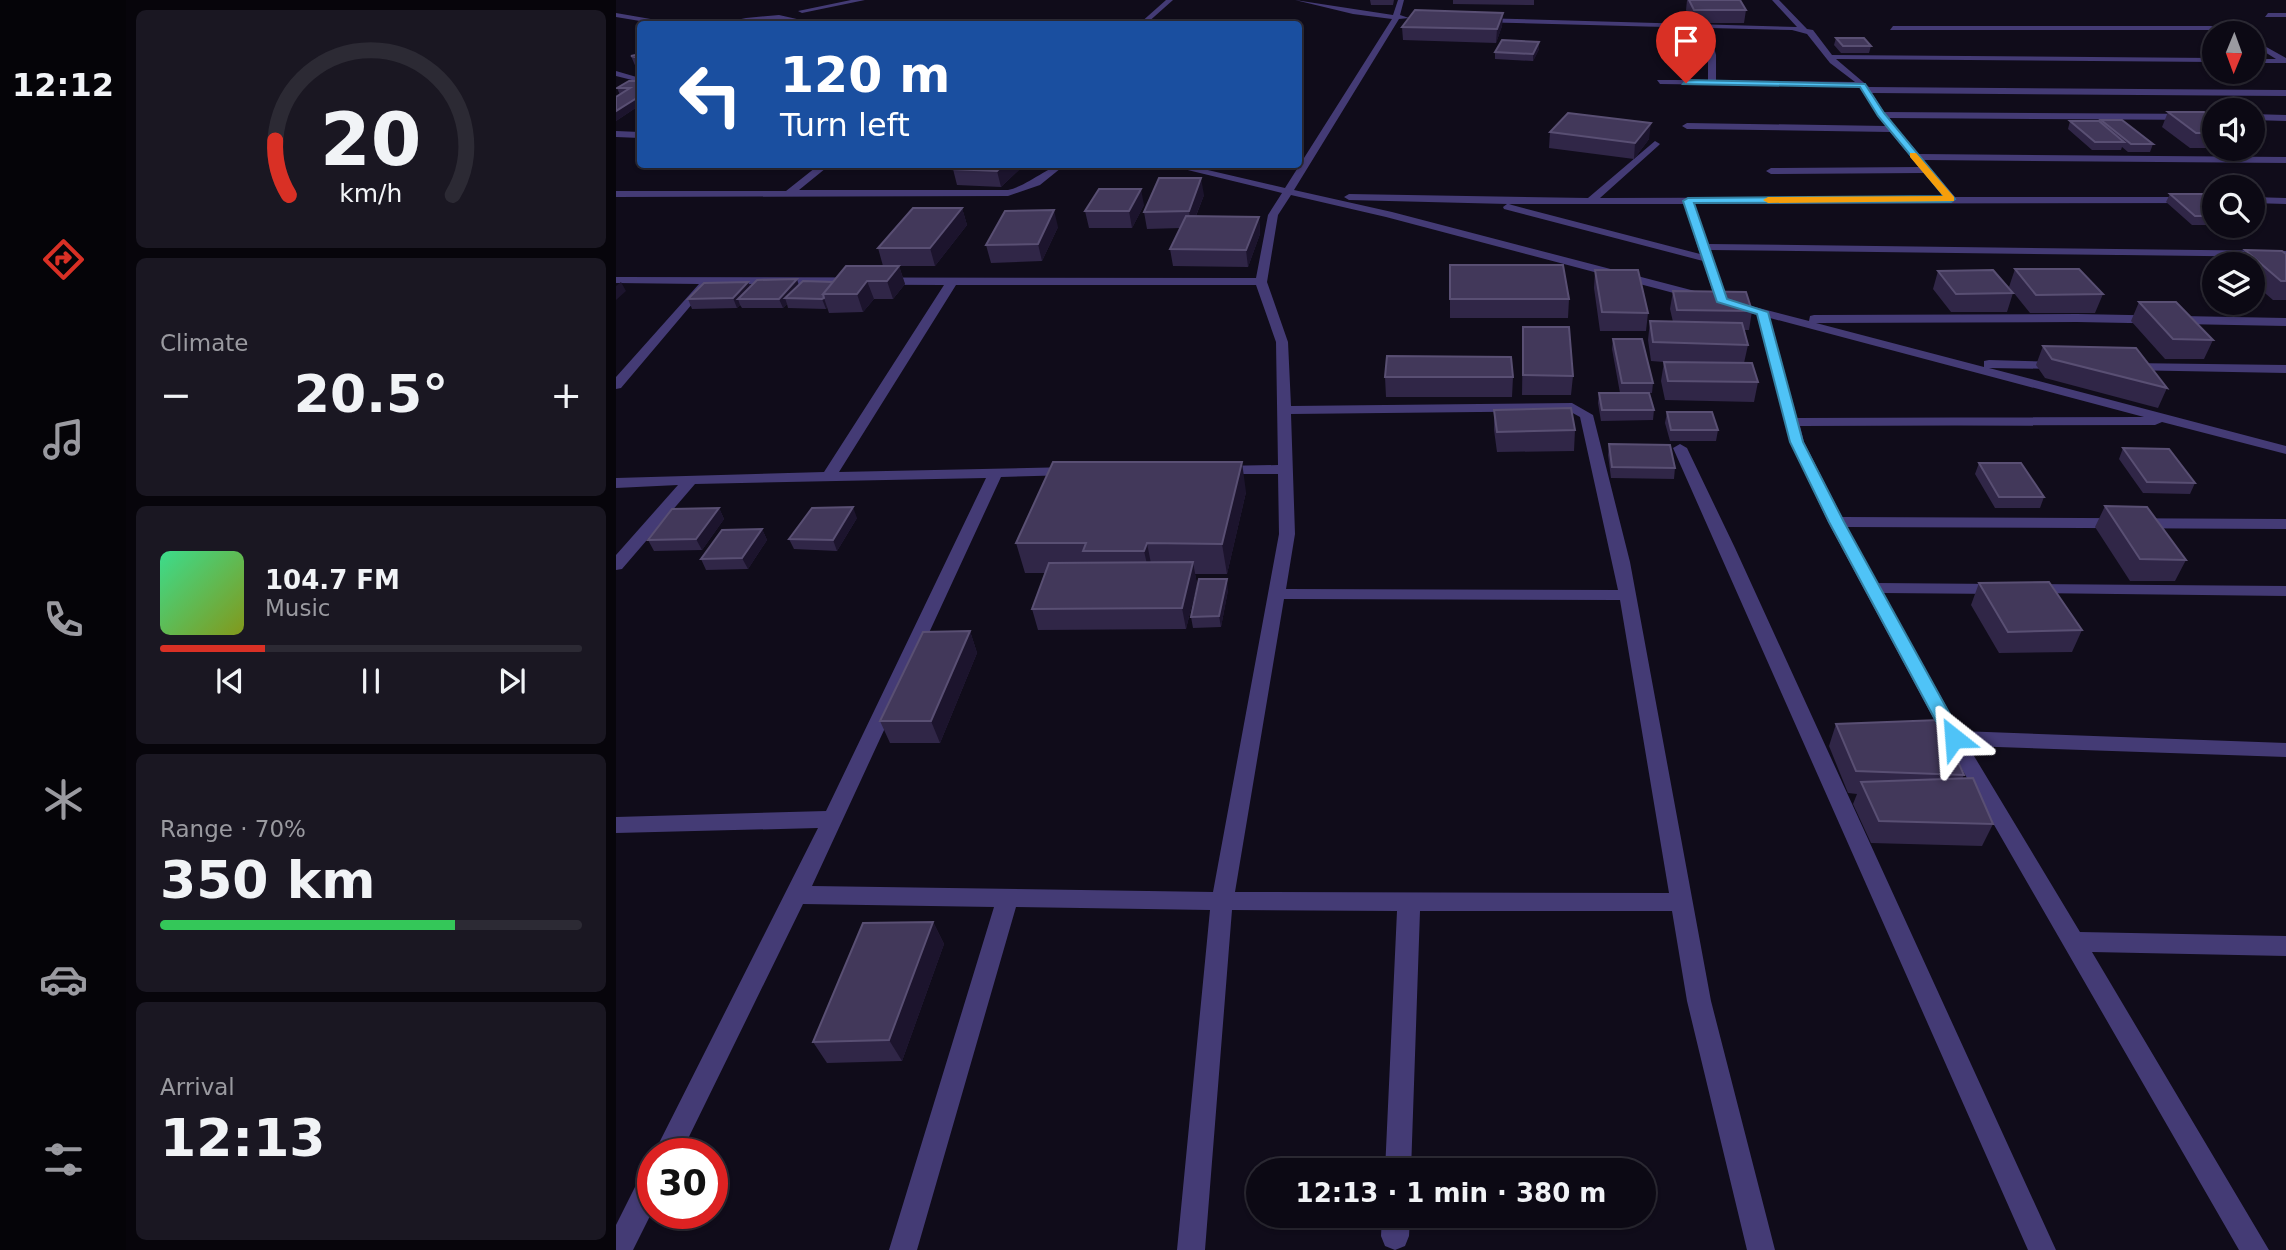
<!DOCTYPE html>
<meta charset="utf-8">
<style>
body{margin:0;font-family:"DejaVu Sans",sans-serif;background:#1a1722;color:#f1f3f6;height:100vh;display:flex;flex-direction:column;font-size:26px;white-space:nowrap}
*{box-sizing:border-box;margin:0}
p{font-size:23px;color:#9a9aa0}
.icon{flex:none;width:38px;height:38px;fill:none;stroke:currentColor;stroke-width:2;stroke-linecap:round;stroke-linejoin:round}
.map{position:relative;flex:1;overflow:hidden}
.side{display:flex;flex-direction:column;gap:10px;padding:10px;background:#07050b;width:490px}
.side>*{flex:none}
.guide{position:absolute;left:21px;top:21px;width:665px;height:147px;border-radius:7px;box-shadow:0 2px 5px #0004,0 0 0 2px #2c2a34;background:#1a4fa0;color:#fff;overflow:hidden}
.needle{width:46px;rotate:181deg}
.fabs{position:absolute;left:1586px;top:21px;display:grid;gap:14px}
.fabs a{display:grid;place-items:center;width:63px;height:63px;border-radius:50%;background:#0c0914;box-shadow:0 2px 5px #0004,0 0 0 2px #2c2a34;font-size:35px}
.speed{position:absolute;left:21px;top:1138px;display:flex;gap:14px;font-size:35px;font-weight:700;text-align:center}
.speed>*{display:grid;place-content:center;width:91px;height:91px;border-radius:50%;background:#0c0914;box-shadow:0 2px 5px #0004,0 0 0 2px #2c2a34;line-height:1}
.speed .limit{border:10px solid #d22;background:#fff;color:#111}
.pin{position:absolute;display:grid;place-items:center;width:60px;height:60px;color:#fff;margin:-72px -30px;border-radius:50% 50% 50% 0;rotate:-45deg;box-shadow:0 0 7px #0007}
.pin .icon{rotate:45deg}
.me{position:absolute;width:77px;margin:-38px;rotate:332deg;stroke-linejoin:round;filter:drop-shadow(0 0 5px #0008)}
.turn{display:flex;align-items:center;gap:24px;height:147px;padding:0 28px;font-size:32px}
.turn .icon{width:91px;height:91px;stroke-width:2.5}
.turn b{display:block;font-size:49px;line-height:60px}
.big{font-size:52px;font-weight:700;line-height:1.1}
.side .card{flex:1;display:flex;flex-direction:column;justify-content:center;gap:10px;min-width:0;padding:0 24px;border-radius:10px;background:#1a1722}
.side .dial{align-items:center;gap:0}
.dial svg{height:182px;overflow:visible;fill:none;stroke:#2c2a34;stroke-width:7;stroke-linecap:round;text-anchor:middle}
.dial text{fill:#f1f3f6;stroke:none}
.song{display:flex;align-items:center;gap:21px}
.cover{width:84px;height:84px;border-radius:10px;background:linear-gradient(135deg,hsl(150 70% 55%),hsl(70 70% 35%))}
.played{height:7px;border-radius:4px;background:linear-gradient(90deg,#d93025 25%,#2c2a34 25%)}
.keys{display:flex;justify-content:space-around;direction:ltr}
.heat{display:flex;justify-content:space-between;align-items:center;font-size:38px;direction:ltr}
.charge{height:10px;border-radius:5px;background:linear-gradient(90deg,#34c759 70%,#2c2a34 0)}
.trip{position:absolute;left:630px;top:1158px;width:410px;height:70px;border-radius:35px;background:#0c0914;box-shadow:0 2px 5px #0004,0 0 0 2px #2c2a34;font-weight:700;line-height:70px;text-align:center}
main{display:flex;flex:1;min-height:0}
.dock{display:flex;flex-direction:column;width:126px;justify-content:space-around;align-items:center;background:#050408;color:#9a9aa0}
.dock .icon{width:49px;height:49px}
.dock .current{color:#d93025}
.dock b{font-size:32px;color:#f1f3f6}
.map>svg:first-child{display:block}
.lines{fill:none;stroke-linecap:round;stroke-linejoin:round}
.street{fill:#443b75;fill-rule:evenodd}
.wall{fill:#302647}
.shaded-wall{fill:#1c142d}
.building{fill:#42385a;stroke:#594f73;stroke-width:2}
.route{fill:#4fc3f7;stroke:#337fa1;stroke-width:2}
.slow{fill:#f59e0b}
</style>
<main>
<nav class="dock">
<b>12:12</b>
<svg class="icon current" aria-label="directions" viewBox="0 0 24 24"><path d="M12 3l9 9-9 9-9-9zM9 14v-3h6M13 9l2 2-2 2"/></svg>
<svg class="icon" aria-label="music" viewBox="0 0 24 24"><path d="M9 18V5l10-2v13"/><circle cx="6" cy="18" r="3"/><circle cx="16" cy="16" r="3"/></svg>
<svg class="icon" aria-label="phone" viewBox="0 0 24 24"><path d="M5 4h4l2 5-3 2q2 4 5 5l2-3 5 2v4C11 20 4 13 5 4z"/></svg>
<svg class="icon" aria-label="climate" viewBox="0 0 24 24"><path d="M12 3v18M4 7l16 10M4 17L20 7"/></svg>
<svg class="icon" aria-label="car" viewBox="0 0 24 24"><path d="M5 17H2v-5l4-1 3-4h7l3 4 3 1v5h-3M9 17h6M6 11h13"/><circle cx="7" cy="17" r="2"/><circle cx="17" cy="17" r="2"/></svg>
<svg class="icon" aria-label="filters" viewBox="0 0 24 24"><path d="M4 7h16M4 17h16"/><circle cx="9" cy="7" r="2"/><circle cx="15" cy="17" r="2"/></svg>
</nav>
<section class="side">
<div class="card dial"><svg viewBox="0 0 100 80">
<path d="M14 69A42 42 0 1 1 86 69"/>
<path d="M14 69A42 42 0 0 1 8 45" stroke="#d93025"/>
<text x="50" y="56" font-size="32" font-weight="700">20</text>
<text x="50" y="72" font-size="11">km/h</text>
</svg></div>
<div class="card"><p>Climate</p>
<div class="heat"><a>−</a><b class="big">20.5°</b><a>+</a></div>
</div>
<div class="card">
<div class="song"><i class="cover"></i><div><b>104.7 FM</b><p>Music</p></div></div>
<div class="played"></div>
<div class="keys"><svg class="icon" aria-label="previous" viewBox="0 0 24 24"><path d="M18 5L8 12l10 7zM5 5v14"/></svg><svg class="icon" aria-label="pause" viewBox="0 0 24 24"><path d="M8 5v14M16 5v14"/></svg><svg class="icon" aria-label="next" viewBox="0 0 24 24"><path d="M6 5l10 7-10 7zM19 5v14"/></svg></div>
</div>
<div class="card"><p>Range · 70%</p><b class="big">350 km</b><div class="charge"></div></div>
<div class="card"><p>Arrival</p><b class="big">12:13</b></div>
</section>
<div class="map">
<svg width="1670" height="1250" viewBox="0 0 1670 1250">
<rect width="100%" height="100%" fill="#100c1a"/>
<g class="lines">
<!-- street -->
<path class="street" d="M 235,0 L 249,0 L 186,13 L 182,11 Z
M 550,0 L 557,0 L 530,24 L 523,24 Z
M 679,0 L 777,15 L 782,0 L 788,0 L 784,15 L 793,18 L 783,19 L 678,190 L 776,212 L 1098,296 L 1087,261 L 888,209 L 887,207 L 891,204 L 733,200 L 728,197 L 733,194 L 972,198 L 1039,141 L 1044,144 L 1042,146 L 984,198 L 1328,197 L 1308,173 L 1155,174 L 1150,171 L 1155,168 L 1303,167 L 1274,132 L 1071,129 L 1066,126 L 1071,123 L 1270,126 L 1244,87 L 1044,84 L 1041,80 L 1092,80 L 1092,55 L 1086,28 L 859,22 L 862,18 L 1181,27 L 1156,0 L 1163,0 L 1191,29 L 1197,30 L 1216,55 L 1598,58 L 1598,62 L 1220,59 L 1253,87 L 1670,90 L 1670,96 L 1256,93 L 1268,112 L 1598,114 L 1598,120 L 1272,118 L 1303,154 L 1670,157 L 1670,163 L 1308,160 L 1339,197 L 1598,197 L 1598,203 L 1078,204 L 1092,244 L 1670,251 L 1670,257 L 1094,250 L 1112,300 L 1193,321 L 1194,316 L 1198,315 L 1461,314 L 1670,318 L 1670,326 L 1461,322 L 1200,323 L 1368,367 L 1368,361 L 1373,360 L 1448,362 L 1450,365 L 1443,369 L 1373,368 L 1670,446 L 1670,454 L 1546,422 L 1539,425 L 1184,426 L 1188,442 L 1226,517 L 1670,519 L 1670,529 L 1231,527 L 1262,583 L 1383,584 L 1391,589 L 1383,594 L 1267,593 L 1344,731 L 1670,743 L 1670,757 L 1352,746 L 1464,932 L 1670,936 L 1670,956 L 1476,952 L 1653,1250 L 1623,1250 L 1328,738 L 1212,522 L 1174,442 L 1141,315 L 770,217 L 675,195 L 662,215 L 651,282 L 672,342 L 675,406 L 956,403 L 977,415 L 1014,562 L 1095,1001 L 1159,1250 L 1131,1250 L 1071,1001 L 1056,911 L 804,911 L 795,1171 L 769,1171 L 781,911 L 616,910 L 589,1250 L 561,1250 L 594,910 L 400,907 L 301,1250 L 273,1250 L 378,907 L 187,904 L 65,1153 L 38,1153 L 202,828 L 0,833 L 0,817 L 210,811 L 370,478 L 79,484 L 6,569 L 0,570 L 0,555 L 62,485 L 0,488 L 0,478 L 208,472 L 328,285 L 93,284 L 5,388 L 0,389 L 0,377 L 83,284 L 0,283 L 0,277 L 640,278 L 652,215 L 666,193 L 547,164 L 566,164 L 669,188 L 776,19 L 737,14 ZM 1093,28 L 1176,30 L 1191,34 L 1214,63 L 1239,82 L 1100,80 L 1100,55 ZM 893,204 L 1068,204 L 1084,254 L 896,205 ZM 340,285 L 640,285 L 660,342 L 662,465 L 603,466 L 596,470 L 603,474 L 662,474 L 663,534 L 597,892 L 196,886 L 385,477 L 456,475 L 463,471 L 456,467 L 223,472 ZM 1154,318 L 1528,417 L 1181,418 ZM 953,411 L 964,417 L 1002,590 L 670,589 L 679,534 L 675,414 ZM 668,599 L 1004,600 L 1053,893 L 619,892 Z
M 0,13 L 52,22 L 56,24 L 42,24 L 0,17 Z
M 1652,13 L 1670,13 L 1670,17 L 1649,17 Z
M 163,15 L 203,24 L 163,20 L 101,24 L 130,18 Z
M 1277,26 L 1595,26 L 1626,33 L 1595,30 L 1274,30 Z
M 1636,39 L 1670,58 L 1670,63 L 1636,63 L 1636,59 L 1660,59 L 1636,44 Z
M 0,71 L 24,78 L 24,82 L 0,76 Z
M 1636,114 L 1670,115 L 1670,121 L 1636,120 Z
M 0,131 L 24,132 L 24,138 L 0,137 Z
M 204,164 L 215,164 L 183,190 L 392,190 C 414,185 434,164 450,164 L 424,185 L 392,196 L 0,197 L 0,191 L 170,191 Z
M 1636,197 L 1670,198 L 1670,204 L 1636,203 Z
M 1513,363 L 1670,365 L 1670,373 L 1508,370 L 1508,364 Z
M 1064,444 L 1071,448 L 1119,548 L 1440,1250 L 1412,1250 L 1057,448 Z
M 1415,584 L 1670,586 L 1670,596 L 1409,593 L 1407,589 L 1409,585 Z
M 37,1168 L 37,1210 L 17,1250 L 0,1250 L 0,1225 L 27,1171 Z
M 766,1216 L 794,1216 L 793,1236 L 789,1246 L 779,1250 L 769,1246 L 765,1236 Z"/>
</g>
<!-- wall -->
<path class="wall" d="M 754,0 L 778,0 L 777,5 L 755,5 Z
M 837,0 L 918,0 L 918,5 L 837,4 Z
M 1071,0 L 1124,0 L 1130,10 L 1128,23 L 1076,23 L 1070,10 Z
M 887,13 L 886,26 L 880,43 L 787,40 L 786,27 Z
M 1220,38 L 1255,46 L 1253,53 L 1225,53 L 1218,45 Z
M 923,42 L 923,49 L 917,61 L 879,59 L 879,52 Z
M 24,54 L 24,71 L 21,70 L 15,56 Z
M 24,81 L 24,105 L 0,121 L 4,95 L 1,88 Z
M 1552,112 L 1598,119 L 1598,148 L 1574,148 L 1546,127 Z
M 1485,120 L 1537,144 L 1534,152 L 1512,152 L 1506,147 L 1505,150 L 1476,150 L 1452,129 L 1454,121 L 1484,123 Z
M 934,132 L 1033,139 L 1018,159 L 933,148 Z
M 409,164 L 385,187 L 341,185 L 337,169 Z
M 1554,194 L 1598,201 L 1598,225 L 1576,225 L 1550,202 Z
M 588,195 L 580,216 L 643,217 L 644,234 L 632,267 L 557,266 L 554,249 L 564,228 L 531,229 L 528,212 Z
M 528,205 L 516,228 L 473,228 L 469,211 Z
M 346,208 L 351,225 L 319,266 L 283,266 L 289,284 L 277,299 L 258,299 L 247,312 L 213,313 L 211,307 L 210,309 L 172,308 L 171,304 L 167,308 L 126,308 L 124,305 L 121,308 L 76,309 L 72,299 L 132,282 L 134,286 L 183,285 L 217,282 L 267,266 L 262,248 Z
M 442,227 L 426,261 L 375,263 L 370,245 Z
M 1629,250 L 1670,254 L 1670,300 L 1657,300 L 1636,282 L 1636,264 L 1623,264 Z
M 834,265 L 953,299 L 952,318 L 834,318 Z
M 1399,269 L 1487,294 L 1479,313 L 1414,313 L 1393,287 Z
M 979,270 L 1032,313 L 1030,331 L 984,331 L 978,288 Z
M 1322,271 L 1397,293 L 1391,312 L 1335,312 L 1317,289 Z
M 1057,291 L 1136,311 L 1133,330 L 1128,330 L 1132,345 L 1128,363 L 1142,382 L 1138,402 L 1049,400 L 1045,381 L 1048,362 L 1035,361 L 1032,340 L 1034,321 L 1057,322 L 1054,309 Z
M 1523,302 L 1597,340 L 1588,359 L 1549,359 L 1515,321 Z
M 907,327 L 957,376 L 955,395 L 906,395 Z
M 997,339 L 1037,383 L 1036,393 L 1033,393 L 1038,410 L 1037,420 L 985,421 L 982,403 L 983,393 L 1004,393 L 996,349 Z
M 1427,346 L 1551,388 L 1542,408 L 1429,378 L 1420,365 Z
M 769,377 L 897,377 L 896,397 L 770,397 Z
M 878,410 L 959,430 L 958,451 L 881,452 L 878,430 Z
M 1051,412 L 1102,430 L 1100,441 L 1054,441 L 1049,423 Z
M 993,444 L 1059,468 L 1058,479 L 995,478 L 992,455 Z
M 1507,448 L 1579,483 L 1574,494 L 1527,493 L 1503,459 Z
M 1363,463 L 1428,497 L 1424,508 L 1379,508 L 1359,474 Z
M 630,492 L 611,574 L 579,574 L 581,584 L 570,629 L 422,630 L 416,609 L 430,573 L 409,573 L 400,543 Z
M 1489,506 L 1570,560 L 1559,581 L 1514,581 L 1479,527 Z
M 103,508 L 108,519 L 86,550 L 38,551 L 32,540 Z
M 241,518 L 221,551 L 178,549 L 173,539 Z
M 146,529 L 151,540 L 132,569 L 90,570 L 85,559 Z
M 1363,583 L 1466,630 L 1456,652 L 1383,653 L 1355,605 Z
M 612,590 L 605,627 L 577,628 L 575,617 Z
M 354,631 L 361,653 L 324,743 L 274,743 L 264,721 Z
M 1220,724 L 1348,775 L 1346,779 L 1377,824 L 1366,846 L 1255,843 L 1237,804 L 1241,794 L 1232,793 L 1213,746 Z
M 317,922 L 328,944 L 286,1061 L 211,1063 L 197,1042 Z"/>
<!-- shaded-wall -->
<path class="shaded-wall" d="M 887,13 L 886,26 L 880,43 L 881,29 Z
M 923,42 L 923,49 L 917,61 L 917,54 Z
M 24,88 L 24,105 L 0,121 L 0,111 Z
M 1035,123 L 1033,139 L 1018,159 L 1019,143 Z
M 388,164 L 409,164 L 385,187 L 381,171 Z
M 585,178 L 588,195 L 575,228 L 573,211 Z
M 525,189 L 528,205 L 516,228 L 513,211 Z
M 346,208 L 351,225 L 319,266 L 314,248 Z
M 438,210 L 442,227 L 426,261 L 422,244 Z
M 643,217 L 644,234 L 632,267 L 630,250 Z
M 283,266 L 289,284 L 277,299 L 271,281 Z
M 181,279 L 184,289 L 169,298 L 171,304 L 167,308 L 163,299 Z
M 251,281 L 258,299 L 247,312 L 241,294 Z
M 5,282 L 10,291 L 0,300 L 0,286 Z
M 132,282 L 136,292 L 122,299 L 124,305 L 121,308 L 117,298 Z
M 208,298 L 211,307 L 210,309 L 206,299 Z
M 626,462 L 630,492 L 611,574 L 606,544 Z
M 237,507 L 241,518 L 221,551 L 217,540 Z
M 103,508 L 108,519 L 86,550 L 80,539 Z
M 146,529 L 151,540 L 132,569 L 126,558 Z
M 531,543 L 537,574 L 535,582 L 528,551 Z
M 577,562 L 581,584 L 570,629 L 566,608 Z
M 611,579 L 612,590 L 605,627 L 603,616 Z
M 354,631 L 361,653 L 324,743 L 315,721 Z
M 317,922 L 328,944 L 286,1061 L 273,1040 Z"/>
<!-- building -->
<path class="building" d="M 1073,0 L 1124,0 L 1130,10 L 1078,10 Z
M 799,10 L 887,13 L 881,29 L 786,27 Z
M 1220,38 L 1248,38 L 1255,46 L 1227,46 Z
M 886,40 L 923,42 L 917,54 L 879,52 Z
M 24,54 L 24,58 L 15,56 Z
M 13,81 L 24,81 L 24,88 L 22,90 L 24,90 L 24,96 L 0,111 L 0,97 L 14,88 L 1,88 Z
M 1552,112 L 1588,112 L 1598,119 L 1598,133 L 1580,133 Z
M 952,113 L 1035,123 L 1019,143 L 934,132 Z
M 1485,120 L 1506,120 L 1537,144 L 1515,144 Z
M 1454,121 L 1483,121 L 1508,142 L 1479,142 Z
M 342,164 L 388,164 L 381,171 L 337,169 Z
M 543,178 L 585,178 L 573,211 L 528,212 Z
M 483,189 L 525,189 L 513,211 L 469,211 Z
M 1554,194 L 1590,194 L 1598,201 L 1598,216 L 1579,216 Z
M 297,208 L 346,208 L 314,248 L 262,248 Z
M 438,210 L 422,244 L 370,245 L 389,211 Z
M 570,216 L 643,217 L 630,250 L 554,249 Z
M 1629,250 L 1666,251 L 1670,254 L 1670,281 L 1665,281 Z
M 834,265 L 947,265 L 953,299 L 834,299 Z
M 230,266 L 283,266 L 271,281 L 251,281 L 241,294 L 207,294 Z
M 1399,269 L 1463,269 L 1487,294 L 1420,295 Z
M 979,270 L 1022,270 L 1032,313 L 986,312 Z
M 1377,270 L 1397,293 L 1340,294 L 1322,271 Z
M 181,279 L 163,299 L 122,299 L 141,280 Z
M 187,281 L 217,282 L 207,294 L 208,298 L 206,299 L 169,298 Z
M 132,282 L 117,298 L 72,299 L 88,283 Z
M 1057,291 L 1130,292 L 1136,311 L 1061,310 Z
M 1523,302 L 1560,302 L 1597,340 L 1557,339 Z
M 1034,321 L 1126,323 L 1132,345 L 1037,342 Z
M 907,327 L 953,327 L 957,376 L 907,375 Z
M 997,339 L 1026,339 L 1037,383 L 1006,383 Z
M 1427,346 L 1520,348 L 1551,388 L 1436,359 Z
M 771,356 L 895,357 L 897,377 L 769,377 Z
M 1048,362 L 1136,363 L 1142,382 L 1052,381 Z
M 983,393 L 1033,393 L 1038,410 L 986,410 Z
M 955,408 L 959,430 L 881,432 L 878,410 Z
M 1051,412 L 1096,412 L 1102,430 L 1055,430 Z
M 993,444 L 1054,445 L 1059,468 L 996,467 Z
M 1507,448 L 1553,449 L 1579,483 L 1531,482 Z
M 437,462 L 626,462 L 606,544 L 531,543 L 528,551 L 467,551 L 470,543 L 400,543 Z
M 1363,463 L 1405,463 L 1428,497 L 1383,497 Z
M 1489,506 L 1531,507 L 1570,560 L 1524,559 Z
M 237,507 L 217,540 L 173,539 L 196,508 Z
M 103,508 L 80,539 L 32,540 L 56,509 Z
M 146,529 L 126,558 L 85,559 L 106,530 Z
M 577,562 L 566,608 L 416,609 L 433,563 Z
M 583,579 L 611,579 L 603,616 L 575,617 Z
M 1433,582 L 1466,630 L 1392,632 L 1363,583 Z
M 354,631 L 315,721 L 264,721 L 307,632 Z
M 1323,720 L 1348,775 L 1240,771 L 1220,724 Z
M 1357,778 L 1377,824 L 1263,821 L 1245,782 Z
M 317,922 L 273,1040 L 197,1042 L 247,923 Z"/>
<!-- route -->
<path class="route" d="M 1070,80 L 1249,84 L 1268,113 L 1339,199 L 1335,202 L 1078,203 L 1111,299 L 1152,312 L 1187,442 L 1228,522 L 1347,738 L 1344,743 L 1332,743 L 1329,738 L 1213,522 L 1174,442 L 1141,314 L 1101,302 L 1067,201 L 1072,198 L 1328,196 L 1262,116 L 1244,87 L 1067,84 Z"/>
<!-- slow -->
<path class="slow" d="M 1294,153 L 1300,153 L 1338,197 L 1338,201 L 1152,203 L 1147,200 L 1152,197 L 1327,196 L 1294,157 Z"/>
</svg>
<div class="fabs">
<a><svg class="needle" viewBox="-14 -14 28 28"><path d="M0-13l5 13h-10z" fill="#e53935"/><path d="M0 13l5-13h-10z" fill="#9a9aa0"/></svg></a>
<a><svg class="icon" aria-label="sound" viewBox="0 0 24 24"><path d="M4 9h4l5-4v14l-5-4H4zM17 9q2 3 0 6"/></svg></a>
<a><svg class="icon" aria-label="search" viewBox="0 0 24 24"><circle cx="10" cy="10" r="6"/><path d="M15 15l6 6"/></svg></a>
<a><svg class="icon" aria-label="layers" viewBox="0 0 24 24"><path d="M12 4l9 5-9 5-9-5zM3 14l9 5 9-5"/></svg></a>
</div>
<div class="speed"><div class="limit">30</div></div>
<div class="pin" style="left:1070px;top:83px;background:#d93025"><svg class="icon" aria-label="arrive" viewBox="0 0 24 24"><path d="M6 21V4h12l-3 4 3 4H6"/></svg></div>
<svg class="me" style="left:1338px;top:738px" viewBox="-20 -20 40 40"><path d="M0-17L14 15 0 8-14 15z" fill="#4fc3f7" stroke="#fff" stroke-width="4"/></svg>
<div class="trip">12:13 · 1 min · 380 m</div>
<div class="guide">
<div class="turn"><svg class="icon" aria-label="left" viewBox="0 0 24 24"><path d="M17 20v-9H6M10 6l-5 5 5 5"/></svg><div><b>120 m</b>Turn left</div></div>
</div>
</div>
</main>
